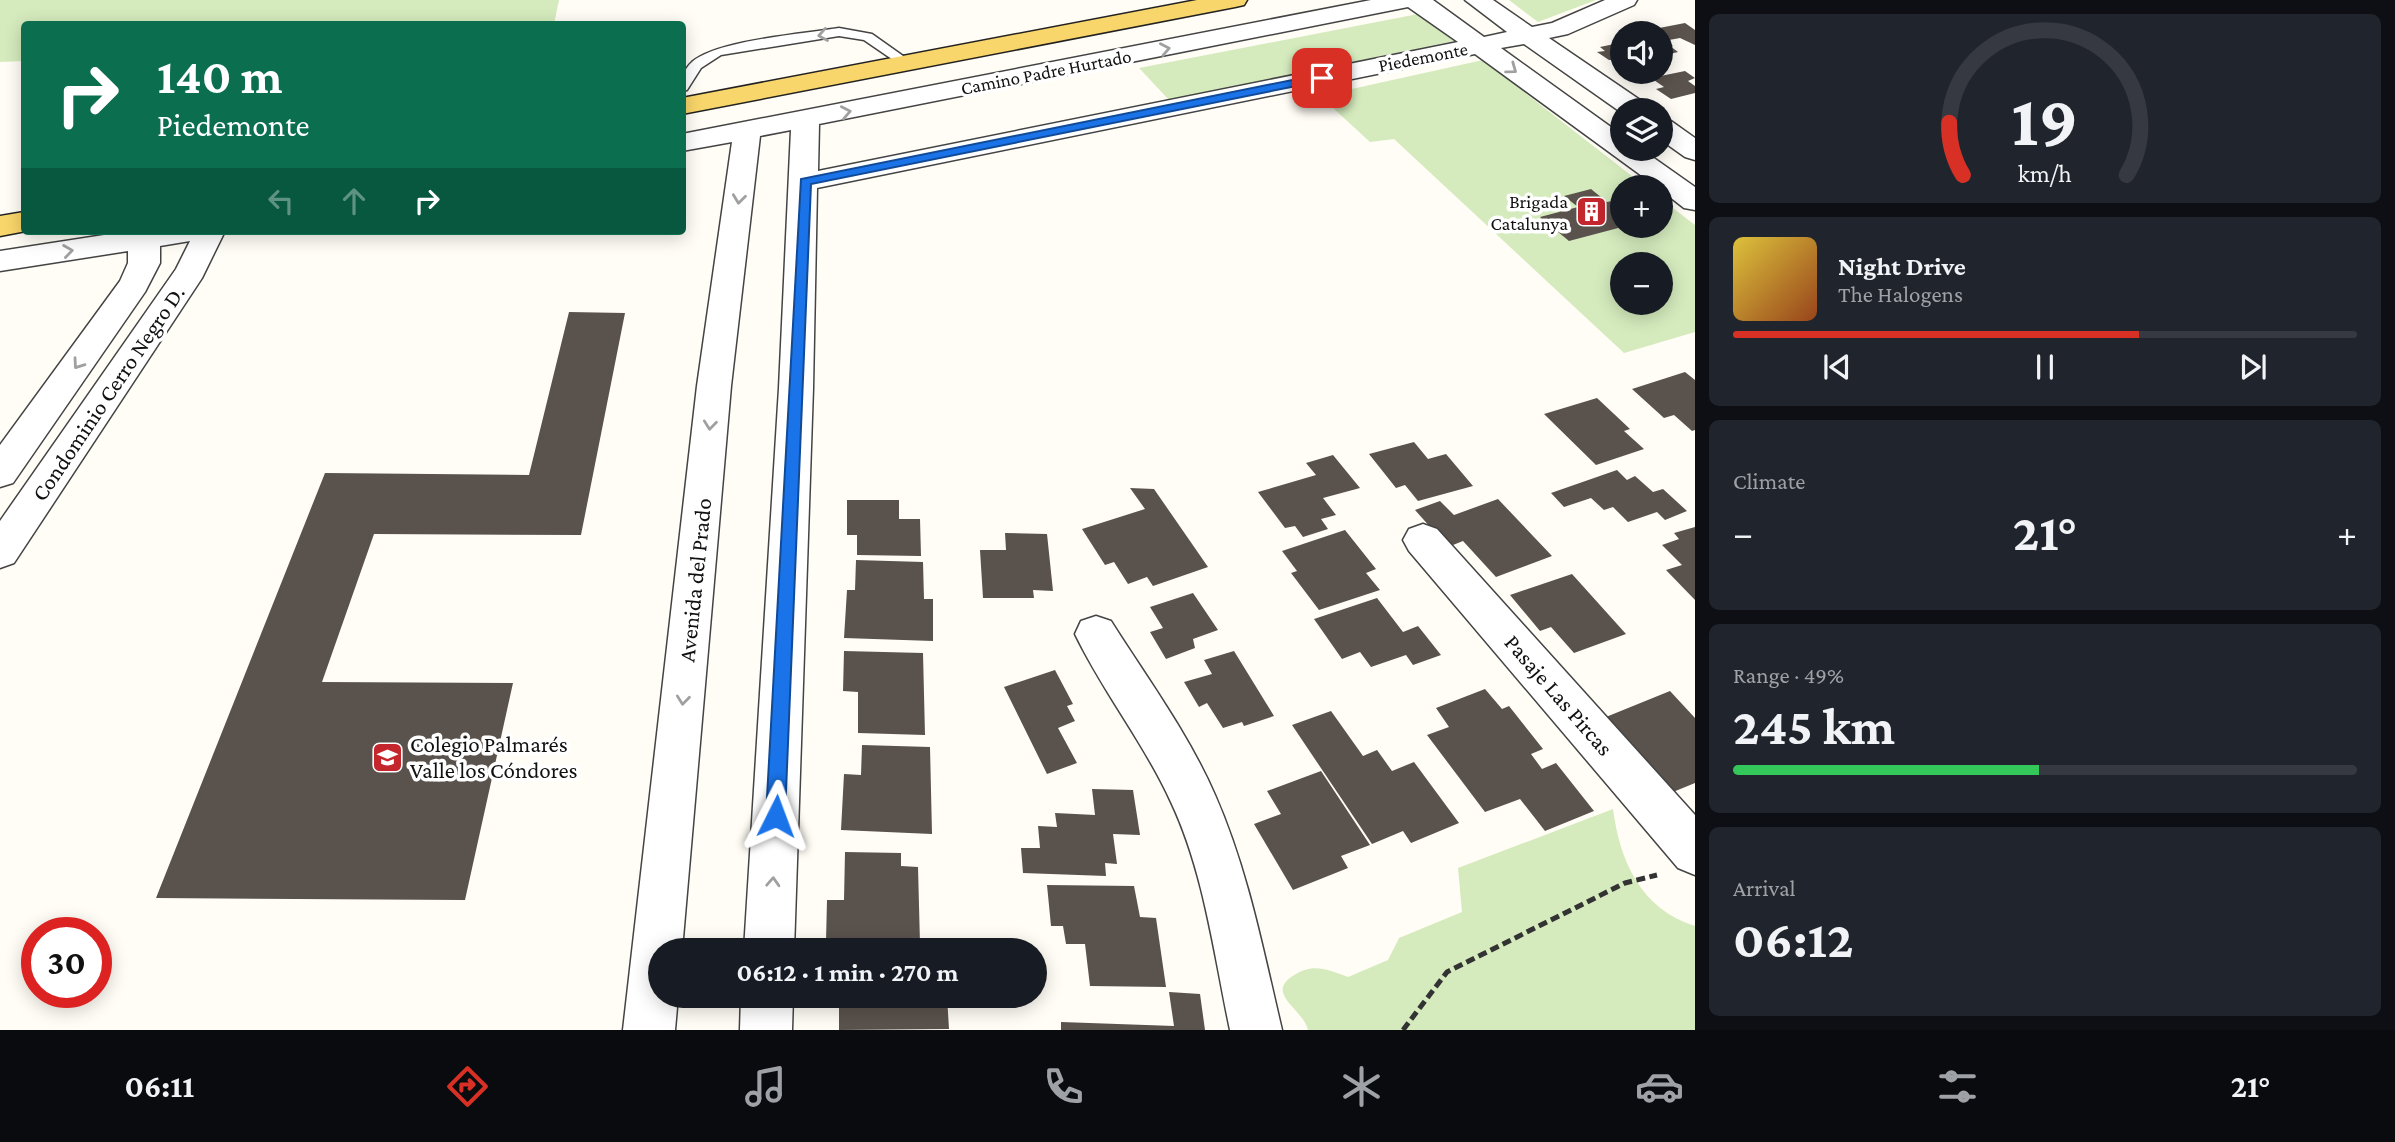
<!DOCTYPE html>
<meta charset="utf-8">
<style>
body{margin:0;font-family:"Crimson Pro",serif;background:#20242c;color:#f1f3f6;height:100vh;display:flex;flex-direction:column;font-size:26px;white-space:nowrap}
*{box-sizing:border-box;margin:0}
p{font-size:23px;color:#9ea1a6}
.icon{flex:none;width:38px;height:38px;fill:none;stroke:currentColor;stroke-width:2;stroke-linecap:round;stroke-linejoin:round}
.map{position:relative;flex:1;overflow:hidden}
.panel{display:flex;flex-direction:column;gap:14px;padding:14px;background:#0d0f14;width:700px}
.panel>*{flex:none}
.hud{position:absolute;left:21px;top:21px;width:665px;height:214px;border-radius:7px;box-shadow:0 4px 18px #0003;background:#0b6e4f;color:#fff;overflow:hidden}
.buttons{position:absolute;left:1610px;top:21px;display:grid;gap:14px}
.buttons a{display:grid;place-items:center;width:63px;height:63px;border-radius:50%;background:#171b24;box-shadow:0 4px 18px #0003;font-size:35px}
.speed{position:absolute;left:21px;top:917px;display:flex;gap:14px;font-size:35px;font-weight:700;text-align:center}
.speed>*{display:grid;place-content:center;width:91px;height:91px;border-radius:50%;background:#171b24;box-shadow:0 4px 18px #0003;line-height:1}
.speed .limit{border:10px solid #d22;background:#fff;color:#111}
.pin{position:absolute;display:grid;place-items:center;width:60px;height:60px;color:#fff;margin:-30px;border-radius:14px;box-shadow:0 4px 10px #0006}
.me{position:absolute;width:77px;margin:-38px;rotate:3deg;stroke-linejoin:round;filter:drop-shadow(0 0 5px #0008)}
.turn{display:flex;align-items:center;gap:24px;height:147px;padding:0 21px;font-size:32px}
.turn .icon{width:91px;height:91px;stroke-width:2.5}
.turn b{display:block;font-size:49px;line-height:60px}
.lanes{display:flex;align-items:center;height:66px;padding:0 21px;background:#0003;justify-content:center;gap:35px;direction:ltr}
.lanes .off{opacity:.35}
.big{font-size:52px;font-weight:700;line-height:1.1}
.panel .tile{flex:1;display:flex;flex-direction:column;justify-content:center;gap:10px;min-width:0;padding:0 24px;border-radius:10px;background:#20242c}
.panel .dial{align-items:center;gap:0}
.dial svg{height:182px;overflow:visible;fill:none;stroke:#363941;stroke-width:7;stroke-linecap:round;text-anchor:middle}
.dial text{fill:#f1f3f6;stroke:none}
.song{display:flex;align-items:center;gap:21px}
.cover{width:84px;height:84px;border-radius:10px;background:linear-gradient(135deg,hsl(50 70% 55%),hsl(20 70% 35%))}
.played{height:7px;border-radius:4px;background:linear-gradient(90deg,#d93025 65%,#363941 65%)}
.keys{display:flex;justify-content:space-around;direction:ltr}
.heat{display:flex;justify-content:space-between;align-items:center;font-size:38px;direction:ltr}
.charge{height:10px;border-radius:5px;background:linear-gradient(90deg,#34c759 49%,#363941 0)}
.trip{position:absolute;left:648px;top:938px;width:399px;height:70px;border-radius:35px;background:#171b24;box-shadow:0 4px 18px #0003;font-weight:700;line-height:70px;text-align:center}
.tabs{display:flex;height:112px;justify-content:space-around;align-items:center;background:#090b0e;color:#9ea1a6}
.tabs .icon{width:49px;height:49px}
.tabs .current{color:#d93025}
.tabs b{font-size:32px;color:#f1f3f6}
main{display:flex;flex:1;min-height:0}
.map>svg:first-child{display:block}
.green{fill:#d5ebbd;fill-rule:evenodd}
.building{fill:#5a524d}
.lines{fill:none;stroke-linecap:round;stroke-linejoin:round}
.service-casing{stroke:#444;stroke-width:3}
.minor-casing{stroke:#444;stroke-width:3}
.primary-casing{stroke:#222;stroke-width:3}
.path{stroke:#333;stroke-width:5;stroke-dasharray:9 4.5;stroke-linecap:butt}
.service{fill:#fff;fill-rule:evenodd}
.minor{fill:#fff;fill-rule:evenodd}
.primary{fill:#f9d66b;fill-rule:evenodd}
.oneway{stroke:#a0a0a0}
.route{fill:#1a73e8;stroke:#114b97;stroke-width:2}
.labels{text-anchor:middle;dominant-baseline:central;stroke-width:7;stroke-linejoin:round;paint-order:stroke}
.far-street-label{font-size:19px;fill:#111;stroke:#fff}
.far-poi-label{font-size:19px;fill:#111;stroke:#fff;text-anchor:end}
.street-label{font-size:23px;fill:#111;stroke:#fff}
.poi-label{font-size:23px;fill:#111;stroke:#fff;text-anchor:start}
</style>
<main>
<div class="map">
<svg width="1695" height="1030" viewBox="0 0 1695 1030">
<rect width="100%" height="100%" fill="#fffdf5"/>
<!-- green -->
<path class="green" d="M 0,0 L 559,0 L 554,24 L 24,24 L 24,61 L 0,62 Z
M 1509,0 L 1596,0 L 1538,22 Z
M 1418,14 L 1454,41 L 1169,100 L 1139,68 Z
M 1483,60 L 1646,187 L 1622,187 L 1622,226 L 1661,226 L 1661,199 L 1695,225 L 1695,332 L 1624,353 L 1394,139 L 1370,142 L 1320,96 ZM 1622,264 L 1661,264 L 1661,303 L 1622,303 Z
M 1613,809 C 1620,862 1641,909 1695,926 L 1695,1030 L 1308,1030 C 1303,1008 1262,993 1296,974 C 1315,963 1328,970 1348,977 L 1388,960 L 1399,938 L 1462,912 L 1458,868 Z"/>
<!-- building -->
<path class="building" d="M 1685,23 L 1695,30 L 1695,45 L 1680,38 L 1669,40 L 1654,29 Z
M 1661,38 L 1673,46 L 1670,46 L 1678,52 L 1661,56 Z
M 1619,43 L 1622,45 L 1622,60 L 1609,60 L 1597,52 L 1605,51 L 1600,47 Z
M 1685,71 L 1695,78 L 1688,81 L 1695,86 L 1695,93 L 1671,99 L 1656,89 L 1664,87 L 1651,78 Z
M 1591,189 L 1607,202 L 1617,200 L 1622,204 L 1622,227 L 1569,241 L 1540,217 L 1578,207 L 1564,196 Z
M 569,312 L 625,313 L 581,535 L 374,534 L 322,682 L 513,683 L 465,900 L 156,898 L 325,473 L 529,475 Z
M 1685,372 L 1695,380 L 1695,430 L 1692,431 L 1674,415 L 1664,418 L 1632,389 Z
M 1597,398 L 1630,429 L 1624,431 L 1644,449 L 1596,465 L 1544,414 Z
M 1414,442 L 1428,459 L 1446,454 L 1473,486 L 1418,501 L 1405,485 L 1396,488 L 1369,454 Z
M 1333,455 L 1360,488 L 1323,498 L 1336,515 L 1321,519 L 1328,529 L 1303,537 L 1295,526 L 1285,528 L 1258,492 L 1316,475 L 1306,463 Z
M 1617,470 L 1627,480 L 1635,476 L 1653,492 L 1663,489 L 1687,511 L 1665,520 L 1657,512 L 1628,522 L 1613,507 L 1604,510 L 1591,498 L 1564,507 L 1551,493 Z
M 1130,488 L 1154,489 L 1208,567 L 1153,586 L 1147,577 L 1128,584 L 1114,562 L 1105,565 L 1082,529 L 1145,509 Z
M 1498,499 L 1552,556 L 1496,577 L 1463,541 L 1448,547 L 1415,510 L 1440,501 L 1454,515 Z
M 847,500 L 899,500 L 899,519 L 920,519 L 921,556 L 857,555 L 857,535 L 847,535 Z
M 1695,527 L 1695,600 L 1666,570 L 1682,565 L 1662,545 L 1679,539 L 1674,533 Z
M 1345,530 L 1376,569 L 1366,573 L 1380,590 L 1319,610 L 1291,573 L 1297,571 L 1282,551 Z
M 1005,533 L 1047,534 L 1053,591 L 1033,590 L 1034,598 L 983,598 L 980,550 L 1006,550 Z
M 856,560 L 923,562 L 924,599 L 933,599 L 933,641 L 844,638 L 847,590 L 855,590 Z
M 1572,574 L 1626,634 L 1574,653 L 1551,627 L 1540,631 L 1510,595 Z
M 1193,593 L 1218,630 L 1193,639 L 1195,648 L 1166,659 L 1150,632 L 1163,628 L 1150,607 Z
M 1377,598 L 1403,632 L 1418,626 L 1441,655 L 1413,665 L 1406,655 L 1371,667 L 1360,652 L 1342,659 L 1314,619 Z
M 844,651 L 923,653 L 925,735 L 858,733 L 858,692 L 843,691 Z
M 1234,651 L 1274,716 L 1244,726 L 1242,722 L 1223,728 L 1207,703 L 1199,707 L 1184,682 L 1212,674 L 1204,660 Z
M 1055,670 L 1073,704 L 1067,706 L 1075,721 L 1058,728 L 1077,763 L 1047,774 L 1004,687 Z
M 1485,689 L 1502,709 L 1509,706 L 1543,749 L 1531,754 L 1542,769 L 1556,763 L 1594,811 L 1545,831 L 1520,799 L 1485,812 L 1427,735 L 1449,727 L 1436,708 Z
M 1670,691 L 1695,718 L 1695,783 L 1673,792 L 1627,740 L 1621,742 L 1601,719 Z
M 1331,711 L 1363,756 L 1377,750 L 1392,771 L 1414,762 L 1459,823 L 1411,843 L 1403,831 L 1372,844 L 1292,725 Z
M 862,745 L 930,747 L 932,834 L 841,830 L 844,774 L 861,775 Z
M 1321,771 L 1370,845 L 1341,856 L 1348,868 L 1293,890 L 1254,824 L 1281,814 L 1267,791 Z
M 1092,789 L 1133,790 L 1140,835 L 1113,834 L 1117,864 L 1105,863 L 1106,876 L 1023,873 L 1021,848 L 1040,848 L 1038,826 L 1057,827 L 1055,813 L 1095,815 Z
M 845,852 L 901,853 L 901,866 L 918,867 L 920,944 L 826,941 L 827,900 L 844,900 Z
M 1047,885 L 1134,886 L 1140,917 L 1156,918 L 1166,987 L 1090,986 L 1085,944 L 1066,944 L 1063,926 L 1051,926 Z
M 1169,992 L 1200,994 L 1205,1030 L 1061,1030 L 1061,1022 L 1174,1026 Z
M 839,996 L 947,996 L 949,1029 L 839,1030 Z"/>
<g class="lines">
<defs>
<path id="service" d="M 839,28 L 872,34 L 913,63 L 912,66 L 902,66 L 864,40 L 839,36 L 721,55 L 701,68 L 687,90 L 682,91 C 682,79 683,70 692,62 C 718,40 803,34 839,28 Z"/>
<path id="minor" d="M 1371,0 L 1433,0 L 1484,37 L 1507,32 L 1465,0 L 1493,0 L 1532,27 L 1552,23 L 1605,0 L 1637,0 L 1634,5 L 1568,34 L 1549,38 L 1646,104 L 1649,110 L 1622,110 L 1622,113 L 1524,44 L 1501,48 L 1622,135 L 1622,149 L 1641,149 L 1695,187 L 1695,210 L 1684,208 L 1661,190 L 1661,187 L 1657,187 L 1475,54 L 817,188 L 813,388 L 794,950 L 744,950 L 779,388 L 791,130 L 760,136 L 731,386 L 682,950 L 660,950 L 660,996 L 678,996 L 675,1030 L 623,1030 L 697,386 L 732,142 L 682,151 L 682,134 ZM 1408,7 L 1458,42 L 818,171 L 819,124 Z
M 1661,119 L 1671,121 L 1695,138 L 1695,160 L 1685,157 L 1661,140 Z
M 130,231 L 225,231 L 202,278 L 14,563 L 0,568 L 0,521 L 176,269 L 190,241 L 160,246 L 160,263 L 145,292 L 13,483 L 0,487 L 0,445 L 120,281 L 128,263 L 128,251 L 0,271 L 0,251 Z
M 1423,524 L 1437,529 L 1695,815 L 1695,875 L 1678,868 L 1409,551 L 1403,540 L 1409,529 Z
M 1096,616 L 1111,621 C 1147,678 1188,733 1215,795 C 1248,870 1263,950 1282,1030 L 1230,1030 C 1214,954 1204,872 1171,802 C 1144,743 1103,692 1075,634 L 1081,621 Z
M 741,996 L 793,996 L 792,1030 L 740,1030 Z"/>
<path id="primary" d="M 1197,0 L 1247,0 L 1244,5 L 1235,7 L 682,114 L 682,98 Z
M 24,212 L 26,231 L 0,236 L 0,216 Z"/>
</defs>
<!-- service casing -->
<use href="#service" class="service-casing"/>
<!-- minor casing -->
<use href="#minor" class="minor-casing"/>
<!-- primary casing -->
<use href="#primary" class="primary-casing"/>
<!-- path -->
<path class="path" d="M 1403,1030 L 1447,972 L 1625,883 L 1657,875"/>
<!-- service -->
<use href="#service" class="service"/>
<!-- minor -->
<use href="#minor" class="minor"/>
<!-- primary -->
<use href="#primary" class="primary"/>
</g>
<!-- one-way arrows -->
<defs><path id="oneway-chevron" d="M-2-3.5L2.5 0L-2 3.5" fill="none" stroke-width="1.6" stroke-linecap="round" stroke-linejoin="round" transform="scale(1.75)"/></defs>
<g class="oneway">
<use href="#oneway-chevron" transform="translate(823 35) rotate(170)"/>
<use href="#oneway-chevron" transform="translate(1165 49) rotate(-11)"/>
<use href="#oneway-chevron" transform="translate(1512 69) rotate(36)"/>
<use href="#oneway-chevron" transform="translate(846 112) rotate(-11)"/>
<use href="#oneway-chevron" transform="translate(739 199) rotate(97)"/>
<use href="#oneway-chevron" transform="translate(68 251) rotate(-8)"/>
<use href="#oneway-chevron" transform="translate(78 364) rotate(125)"/>
<use href="#oneway-chevron" transform="translate(710 425) rotate(96)"/>
<use href="#oneway-chevron" transform="translate(683 700) rotate(96)"/>
<use href="#oneway-chevron" transform="translate(773 882) rotate(-87)"/>
</g>
<!-- route -->
<path class="route" d="M 1322,74 L 1327,78 L 1326,80 L 811,184 L 785,816 L 783,823 L 776,826 L 769,823 L 766,816 L 801,179 Z"/>
<!-- icons -->
<defs>
<symbol id="building-square" viewBox="-11 -11 22 22"><rect x="-9" y="-9" width="18" height="18" rx="4" fill="#c4262e" stroke="#fff"/><path d="M-4-6H4V6H1V3H-1V6H-4ZM-2.5-4.3h1.7v1.8h-1.7ZM.8-4.3h1.7v1.8H.8ZM-2.5-1h1.7V.8h-1.7ZM.8-1h1.7V.8H.8Z" fill="#fff"/></symbol>
<symbol id="school-square" viewBox="-11 -11 22 22"><rect x="-9" y="-9" width="18" height="18" rx="4" fill="#c4262e" stroke="#fff"/><path d="M0-5L7-2L0 1L-7-2ZM-4 1L0 2.5L4 1V4Q0 6-4 4Z" fill="#fff"/></symbol>
</defs>
<g fill-rule="evenodd">
<use href="#building-square" x="1574" y="194" width="35" height="35"/>
<use href="#school-square" x="370" y="740" width="35" height="35"/>
</g>
<g class="labels">
<!-- far-street labels -->
<g class="far-street-label">
<text transform="translate(1423 57) rotate(-11)">Piedemonte</text>
<text transform="translate(1046 72) rotate(-11)">Camino Padre Hurtado</text>
</g>
<!-- far-poi labels -->
<g class="far-poi-label">
<text x="1568" y="201">Brigada<tspan x="1568" dy="22">Catalunya</tspan></text>
</g>
<!-- street labels -->
<g class="street-label">
<text transform="translate(108 393) rotate(-56)">Condominio Cerro Negro D.</text>
<text transform="translate(695 580) rotate(-84)">Avenida del Prado</text>
<text transform="translate(1559 695) rotate(49)">Pasaje Las Pircas</text>
</g>
<!-- poi labels -->
<g class="poi-label">
<text x="410" y="744">Colegio Palmarés<tspan x="410" dy="26">Valle los Cóndores</tspan></text>
</g>
</g>
</svg>
<div class="buttons">
<a><svg class="icon" aria-label="sound" viewBox="0 0 24 24"><path d="M4 9h4l5-4v14l-5-4H4zM17 9q2 3 0 6"/></svg></a>
<a><svg class="icon" aria-label="layers" viewBox="0 0 24 24"><path d="M12 4l9 5-9 5-9-5zM3 14l9 5 9-5"/></svg></a>
<a>+</a>
<a>−</a>
</div>
<div class="speed"><div class="limit">30</div></div>
<div class="pin" style="left:1322px;top:78px;background:#d93025"><svg class="icon" aria-label="arrive" viewBox="0 0 24 24"><path d="M6 21V4h12l-3 4 3 4H6"/></svg></div>
<svg class="me" style="left:776px;top:816px" viewBox="-20 -20 40 40"><path d="M0-17L14 15 0 8-14 15z" fill="#1a73e8" stroke="#fff" stroke-width="4"/></svg>
<div class="trip">06:12 · 1 min · 270 m</div>
<div class="hud">
<div class="turn"><svg class="icon" aria-label="right" viewBox="0 0 24 24"><path d="M7 20v-9h11M14 6l5 5-5 5"/></svg><div><b>140 m</b>Piedemonte</div></div>
<div class="lanes"><svg class="icon off" aria-label="left" viewBox="0 0 24 24"><path d="M17 20v-9H6M10 6l-5 5 5 5"/></svg><svg class="icon off" aria-label="ahead" viewBox="0 0 24 24"><path d="M12 20V5M6 11l6-6 6 6"/></svg><svg class="icon" aria-label="right" viewBox="0 0 24 24"><path d="M7 20v-9h11M14 6l5 5-5 5"/></svg></div>
</div>
</div>
<section class="panel">
<div class="tile dial"><svg viewBox="0 0 100 80">
<path d="M14 69A42 42 0 1 1 86 69"/>
<path d="M14 69A42 42 0 0 1 8 46" stroke="#d93025"/>
<text x="50" y="56" font-size="32" font-weight="700">19</text>
<text x="50" y="72" font-size="11">km/h</text>
</svg></div>
<div class="tile">
<div class="song"><i class="cover"></i><div><b>Night Drive</b><p>The Halogens</p></div></div>
<div class="played"></div>
<div class="keys"><svg class="icon" aria-label="previous" viewBox="0 0 24 24"><path d="M18 5L8 12l10 7zM5 5v14"/></svg><svg class="icon" aria-label="pause" viewBox="0 0 24 24"><path d="M8 5v14M16 5v14"/></svg><svg class="icon" aria-label="next" viewBox="0 0 24 24"><path d="M6 5l10 7-10 7zM19 5v14"/></svg></div>
</div>
<div class="tile"><p>Climate</p>
<div class="heat"><a>−</a><b class="big">21°</b><a>+</a></div>
</div>
<div class="tile"><p>Range · 49%</p><b class="big">245 km</b><div class="charge"></div></div>
<div class="tile"><p>Arrival</p><b class="big">06:12</b></div>
</section>
</main>
<nav class="tabs">
<b>06:11</b>
<svg class="icon current" aria-label="directions" viewBox="0 0 24 24"><path d="M12 3l9 9-9 9-9-9zM9 14v-3h6M13 9l2 2-2 2"/></svg>
<svg class="icon" aria-label="music" viewBox="0 0 24 24"><path d="M9 18V5l10-2v13"/><circle cx="6" cy="18" r="3"/><circle cx="16" cy="16" r="3"/></svg>
<svg class="icon" aria-label="phone" viewBox="0 0 24 24"><path d="M5 4h4l2 5-3 2q2 4 5 5l2-3 5 2v4C11 20 4 13 5 4z"/></svg>
<svg class="icon" aria-label="climate" viewBox="0 0 24 24"><path d="M12 3v18M4 7l16 10M4 17L20 7"/></svg>
<svg class="icon" aria-label="car" viewBox="0 0 24 24"><path d="M5 17H2v-5l4-1 3-4h7l3 4 3 1v5h-3M9 17h6M6 11h13"/><circle cx="7" cy="17" r="2"/><circle cx="17" cy="17" r="2"/></svg>
<svg class="icon" aria-label="filters" viewBox="0 0 24 24"><path d="M4 7h16M4 17h16"/><circle cx="9" cy="7" r="2"/><circle cx="15" cy="17" r="2"/></svg>
<b>21°</b>
</nav>
